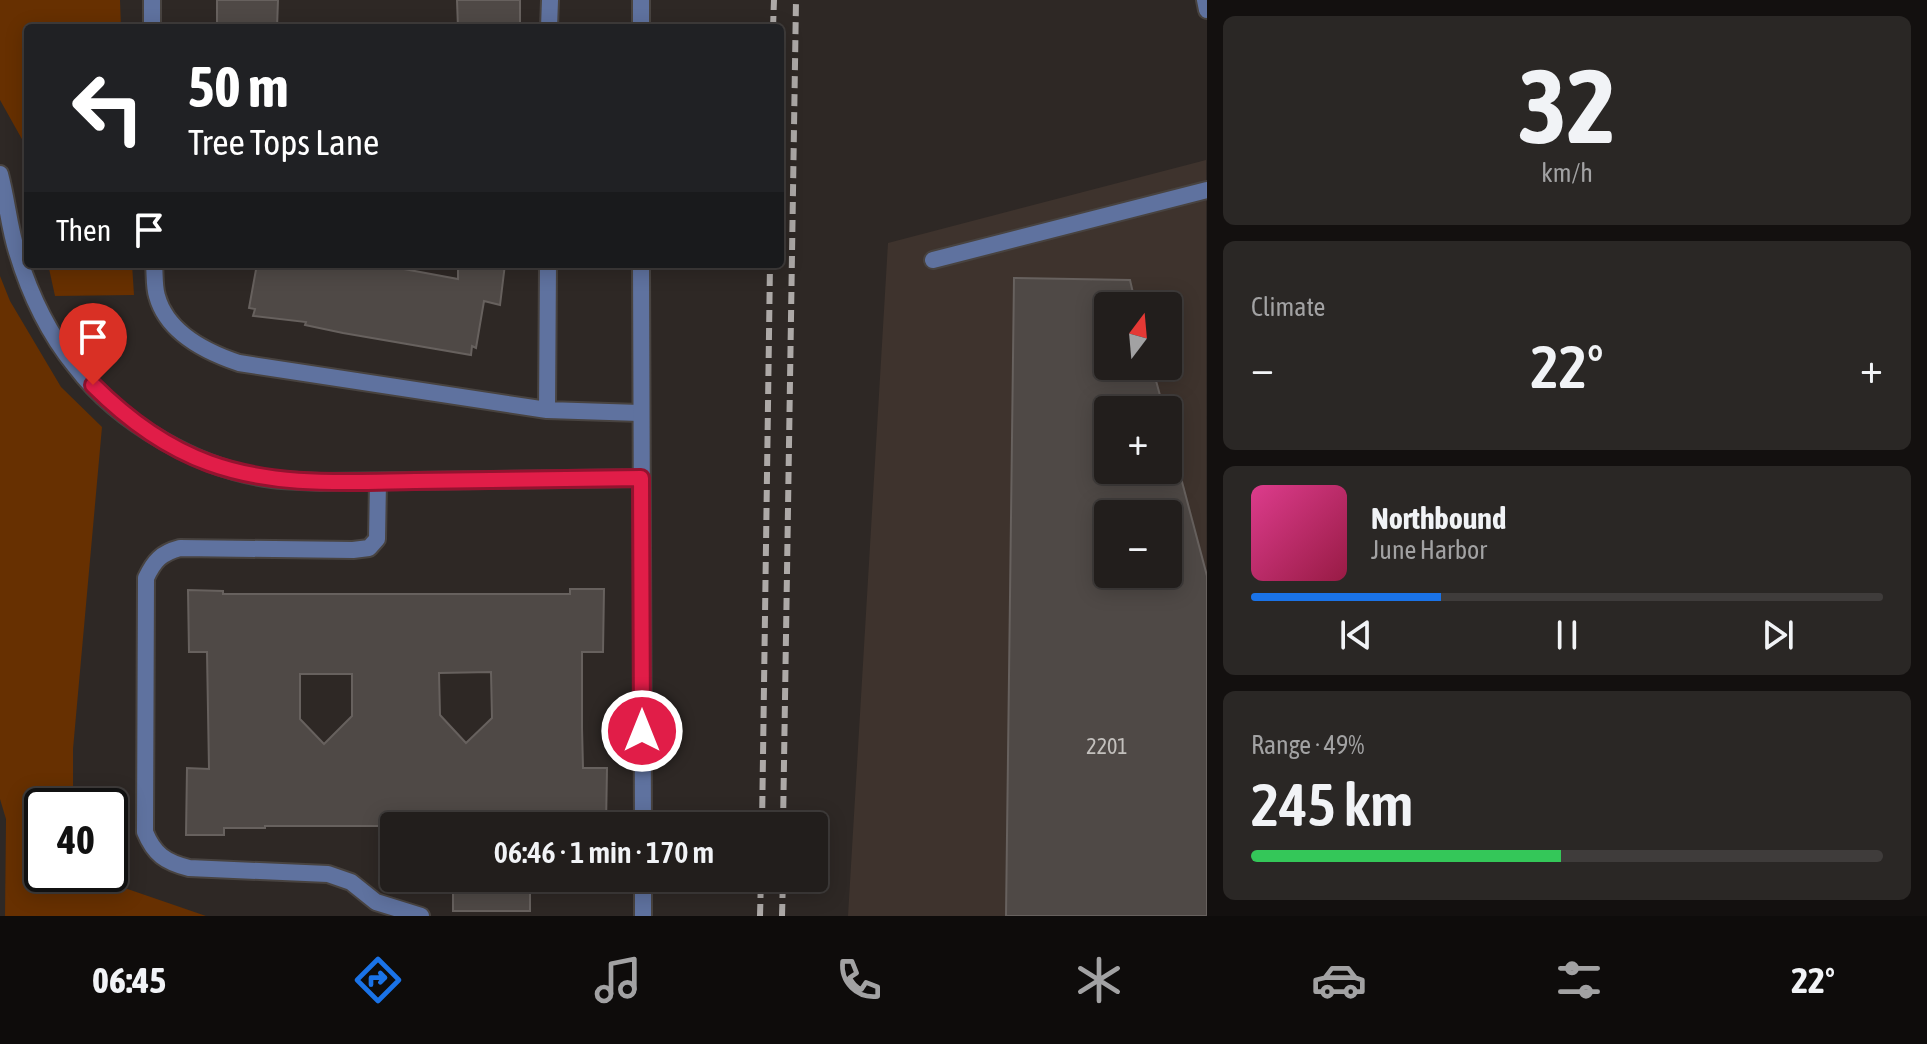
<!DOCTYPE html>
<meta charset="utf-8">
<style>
body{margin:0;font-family:"Asap Condensed",sans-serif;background:#2a2725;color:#f1f3f6;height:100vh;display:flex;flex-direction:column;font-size:30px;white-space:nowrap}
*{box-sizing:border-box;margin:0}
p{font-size:26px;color:#a2a2a3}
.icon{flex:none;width:44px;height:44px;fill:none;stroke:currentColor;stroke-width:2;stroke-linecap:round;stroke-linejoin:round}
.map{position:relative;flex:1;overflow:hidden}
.details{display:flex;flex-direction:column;gap:16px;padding:16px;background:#13100f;width:720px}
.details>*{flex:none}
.hud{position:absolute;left:24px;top:24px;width:760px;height:244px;border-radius:8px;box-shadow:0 4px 20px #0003,0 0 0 2px #3f3c3b;background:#202124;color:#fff;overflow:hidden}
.needle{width:52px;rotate:16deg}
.tools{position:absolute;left:1094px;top:292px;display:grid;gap:16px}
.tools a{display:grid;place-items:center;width:88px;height:88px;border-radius:8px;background:#221e1c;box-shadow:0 4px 20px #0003,0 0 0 2px #3f3c3b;font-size:40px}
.speed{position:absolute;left:24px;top:788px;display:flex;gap:16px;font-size:40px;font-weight:700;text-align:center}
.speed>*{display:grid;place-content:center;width:104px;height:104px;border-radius:50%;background:#221e1c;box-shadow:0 4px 20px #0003,0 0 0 2px #3f3c3b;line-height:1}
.speed .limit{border:4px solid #111;border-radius:12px;background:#fff;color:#111}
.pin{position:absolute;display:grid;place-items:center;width:68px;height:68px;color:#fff;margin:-82px -34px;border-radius:50% 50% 50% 0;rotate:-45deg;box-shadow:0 0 8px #0007}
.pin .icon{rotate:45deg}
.me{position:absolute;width:88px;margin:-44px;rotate:0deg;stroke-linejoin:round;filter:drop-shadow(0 0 6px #0008)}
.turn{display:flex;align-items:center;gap:28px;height:168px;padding:0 32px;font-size:36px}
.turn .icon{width:104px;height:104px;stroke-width:2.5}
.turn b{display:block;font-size:56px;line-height:68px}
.then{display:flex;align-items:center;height:76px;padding:0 32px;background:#0003;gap:16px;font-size:30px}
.big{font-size:60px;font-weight:600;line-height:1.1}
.details .card{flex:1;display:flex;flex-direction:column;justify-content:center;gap:12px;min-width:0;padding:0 28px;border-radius:12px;background:#2a2725}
.details .dial{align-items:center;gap:0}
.dial b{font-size:104px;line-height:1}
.song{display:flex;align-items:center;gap:24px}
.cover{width:96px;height:96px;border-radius:12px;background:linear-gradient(135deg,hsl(330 70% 55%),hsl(340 70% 35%))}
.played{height:8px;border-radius:4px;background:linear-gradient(90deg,#1a73e8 30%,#3f3c3b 30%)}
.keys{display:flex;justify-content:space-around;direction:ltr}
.heat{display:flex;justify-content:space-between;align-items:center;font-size:44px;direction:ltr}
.charge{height:12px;border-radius:6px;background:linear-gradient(90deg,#34c759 49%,#3f3c3b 0)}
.trip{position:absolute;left:380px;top:812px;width:448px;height:80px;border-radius:8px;background:#221e1c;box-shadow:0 4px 20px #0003,0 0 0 2px #3f3c3b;font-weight:600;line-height:80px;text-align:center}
.tab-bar{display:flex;height:128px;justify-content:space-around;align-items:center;background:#0e0c0b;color:#a2a2a3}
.tab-bar .icon{width:56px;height:56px}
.tab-bar .selected{color:#1a73e8}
.tab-bar b{font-size:36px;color:#f1f3f6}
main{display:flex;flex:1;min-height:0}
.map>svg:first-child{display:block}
.built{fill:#3e332d;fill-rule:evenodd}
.green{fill:#673001}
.building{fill:#4f4946;stroke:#67615e;stroke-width:2;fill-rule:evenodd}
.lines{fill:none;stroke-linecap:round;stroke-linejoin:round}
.service-casing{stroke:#484340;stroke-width:20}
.minor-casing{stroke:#484340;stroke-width:20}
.tertiary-casing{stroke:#484340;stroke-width:20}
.service{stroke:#5f729f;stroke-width:16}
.minor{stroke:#5f729f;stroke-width:16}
.tertiary{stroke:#5f729f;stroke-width:16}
.rail{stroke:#ada9a7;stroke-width:6;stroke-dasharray:12 6;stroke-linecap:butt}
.route-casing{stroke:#92132f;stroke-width:20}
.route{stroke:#e11d48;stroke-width:14}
.labels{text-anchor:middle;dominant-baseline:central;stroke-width:6;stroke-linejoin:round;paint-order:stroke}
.number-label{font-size:22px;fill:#c3c0bd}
</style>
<main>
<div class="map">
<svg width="1207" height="916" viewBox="0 0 1207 916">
<rect width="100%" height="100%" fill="#2e2825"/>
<!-- built -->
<path class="built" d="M 1206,160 L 1207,916 L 848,916 L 888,243 ZM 1108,306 L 1168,306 L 1168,366 L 1108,366 ZM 1108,410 L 1168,410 L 1168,470 L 1108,470 ZM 1108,514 L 1168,514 L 1168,574 L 1108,574 Z"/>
<!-- green -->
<path class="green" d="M 0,0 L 120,0 L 121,28 L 28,28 L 28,164 L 23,141 L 0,100 Z
M 48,264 L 132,264 L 134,295 L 55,296 Z
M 0,276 L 10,301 L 61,387 L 102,427 L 73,749 L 73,806 L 42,806 L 42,874 L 84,874 L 206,916 L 5,916 L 6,819 L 0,799 Z"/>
<!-- building -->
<path class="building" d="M 217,0 L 278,0 L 277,28 L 217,28 Z
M 457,0 L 520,0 L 520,28 L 458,28 Z
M 257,264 L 377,264 L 458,279 L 458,264 L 505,264 L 500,305 L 484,301 L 476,348 L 472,346 L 471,355 L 343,333 L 305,325 L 306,322 L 253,316 L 255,309 L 249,308 Z
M 1014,278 L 1130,280 L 1136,306 L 1108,306 L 1108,366 L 1152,366 L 1164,410 L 1108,410 L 1108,470 L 1168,470 L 1168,460 L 1176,459 L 1207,576 L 1207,916 L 1006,916 ZM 1108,514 L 1168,514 L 1168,574 L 1108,574 Z
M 570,589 L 604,589 L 603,652 L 582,652 L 582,728 L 583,768 L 607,768 L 606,826 L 265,826 L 265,828 L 224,828 L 224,835 L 186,835 L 187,768 L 209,769 L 207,652 L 189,652 L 188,590 L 223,591 L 223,594 L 570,594 ZM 491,672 L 492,718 L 466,743 L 440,715 L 439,673 ZM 300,674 L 352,674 L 352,716 L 324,744 L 300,719 Z
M 530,886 L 530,911 L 453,911 L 453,887 Z"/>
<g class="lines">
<defs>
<path id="service" d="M 152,28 L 152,0
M 549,28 L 550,0
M 933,260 L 1207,190
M 154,264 C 155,274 154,287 157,296 C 167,333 206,352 239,363 L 547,410 L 640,413
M 547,410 L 548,264
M 378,482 L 377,539 L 369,548 L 353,550 L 180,548 C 161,553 154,561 146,578 L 145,832 C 154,854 165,862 189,868 L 328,874 L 351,882 L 376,902 L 421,916"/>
<path id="minor" d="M 1205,0 L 1207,10
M 0,174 C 7,200 9,227 17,252 C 29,292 49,334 75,366 C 119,424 201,470 272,479 C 288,481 305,481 321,482 L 641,478"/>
<path id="tertiary" d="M 641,28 L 641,0
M 641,264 L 643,826
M 643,878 L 643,916"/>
</defs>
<!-- service casing -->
<use href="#service" class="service-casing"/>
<!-- minor casing -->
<use href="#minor" class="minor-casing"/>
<!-- tertiary casing -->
<use href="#tertiary" class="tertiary-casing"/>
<!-- service -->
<use href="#service" class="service"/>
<!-- minor -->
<use href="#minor" class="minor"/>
<!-- tertiary -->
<use href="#tertiary" class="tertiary"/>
<!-- rail -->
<path class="rail" d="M 773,28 L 774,0
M 762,826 L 770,264
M 783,826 L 796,0
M 760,916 L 761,878
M 782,916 L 783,878"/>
</g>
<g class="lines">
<defs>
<path id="route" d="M 93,385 C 126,418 165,447 209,463 C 275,487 346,482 415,481 C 490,480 566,479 641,478 L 642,731"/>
</defs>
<!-- route casing -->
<use href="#route" class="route-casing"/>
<!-- route -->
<use href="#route" class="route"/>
</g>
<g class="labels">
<!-- number labels -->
<g class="number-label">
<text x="1107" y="746">2201</text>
</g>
</g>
</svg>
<div class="tools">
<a><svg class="needle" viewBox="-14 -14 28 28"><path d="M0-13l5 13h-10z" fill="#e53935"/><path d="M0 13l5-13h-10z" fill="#a2a2a3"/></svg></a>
<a>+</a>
<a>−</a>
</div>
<div class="speed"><div class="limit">40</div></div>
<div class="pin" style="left:93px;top:385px;background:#d93025"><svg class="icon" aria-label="arrive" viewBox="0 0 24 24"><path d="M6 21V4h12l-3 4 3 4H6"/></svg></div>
<svg class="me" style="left:642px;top:731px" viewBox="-20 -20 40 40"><circle r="17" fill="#e11d48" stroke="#fff" stroke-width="3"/><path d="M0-11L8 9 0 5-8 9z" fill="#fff"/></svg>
<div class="trip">06:46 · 1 min · 170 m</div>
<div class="hud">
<div class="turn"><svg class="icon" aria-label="left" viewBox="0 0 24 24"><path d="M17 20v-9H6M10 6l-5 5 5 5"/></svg><div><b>50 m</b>Tree Tops Lane</div></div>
<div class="then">Then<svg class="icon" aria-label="arrive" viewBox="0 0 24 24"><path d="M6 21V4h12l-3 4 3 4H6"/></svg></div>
</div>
</div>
<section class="details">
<div class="card dial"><b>32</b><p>km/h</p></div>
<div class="card"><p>Climate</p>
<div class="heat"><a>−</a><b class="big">22°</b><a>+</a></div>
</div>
<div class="card">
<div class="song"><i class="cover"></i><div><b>Northbound</b><p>June Harbor</p></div></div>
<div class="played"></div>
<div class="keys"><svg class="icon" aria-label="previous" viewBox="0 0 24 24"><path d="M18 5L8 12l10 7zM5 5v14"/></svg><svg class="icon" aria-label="pause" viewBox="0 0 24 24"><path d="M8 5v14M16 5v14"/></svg><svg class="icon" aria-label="next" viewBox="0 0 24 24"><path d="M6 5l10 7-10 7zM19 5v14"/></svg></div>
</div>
<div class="card"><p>Range · 49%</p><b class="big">245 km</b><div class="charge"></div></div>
</section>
</main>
<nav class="tab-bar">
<b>06:45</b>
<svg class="icon selected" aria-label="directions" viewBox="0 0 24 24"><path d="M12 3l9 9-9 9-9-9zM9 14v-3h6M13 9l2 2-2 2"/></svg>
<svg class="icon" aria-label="music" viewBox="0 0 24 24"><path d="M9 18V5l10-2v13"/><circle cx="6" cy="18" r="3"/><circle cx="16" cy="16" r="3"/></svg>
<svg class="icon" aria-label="phone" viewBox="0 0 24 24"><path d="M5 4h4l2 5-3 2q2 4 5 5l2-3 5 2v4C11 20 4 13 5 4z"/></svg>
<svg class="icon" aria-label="climate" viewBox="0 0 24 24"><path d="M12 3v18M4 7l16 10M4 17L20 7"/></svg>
<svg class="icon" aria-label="car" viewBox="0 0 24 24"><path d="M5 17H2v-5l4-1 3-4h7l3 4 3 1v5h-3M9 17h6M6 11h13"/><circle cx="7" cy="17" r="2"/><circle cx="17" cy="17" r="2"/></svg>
<svg class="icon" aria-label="filters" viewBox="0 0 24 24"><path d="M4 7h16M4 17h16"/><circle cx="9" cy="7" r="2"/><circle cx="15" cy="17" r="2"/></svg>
<b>22°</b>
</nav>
